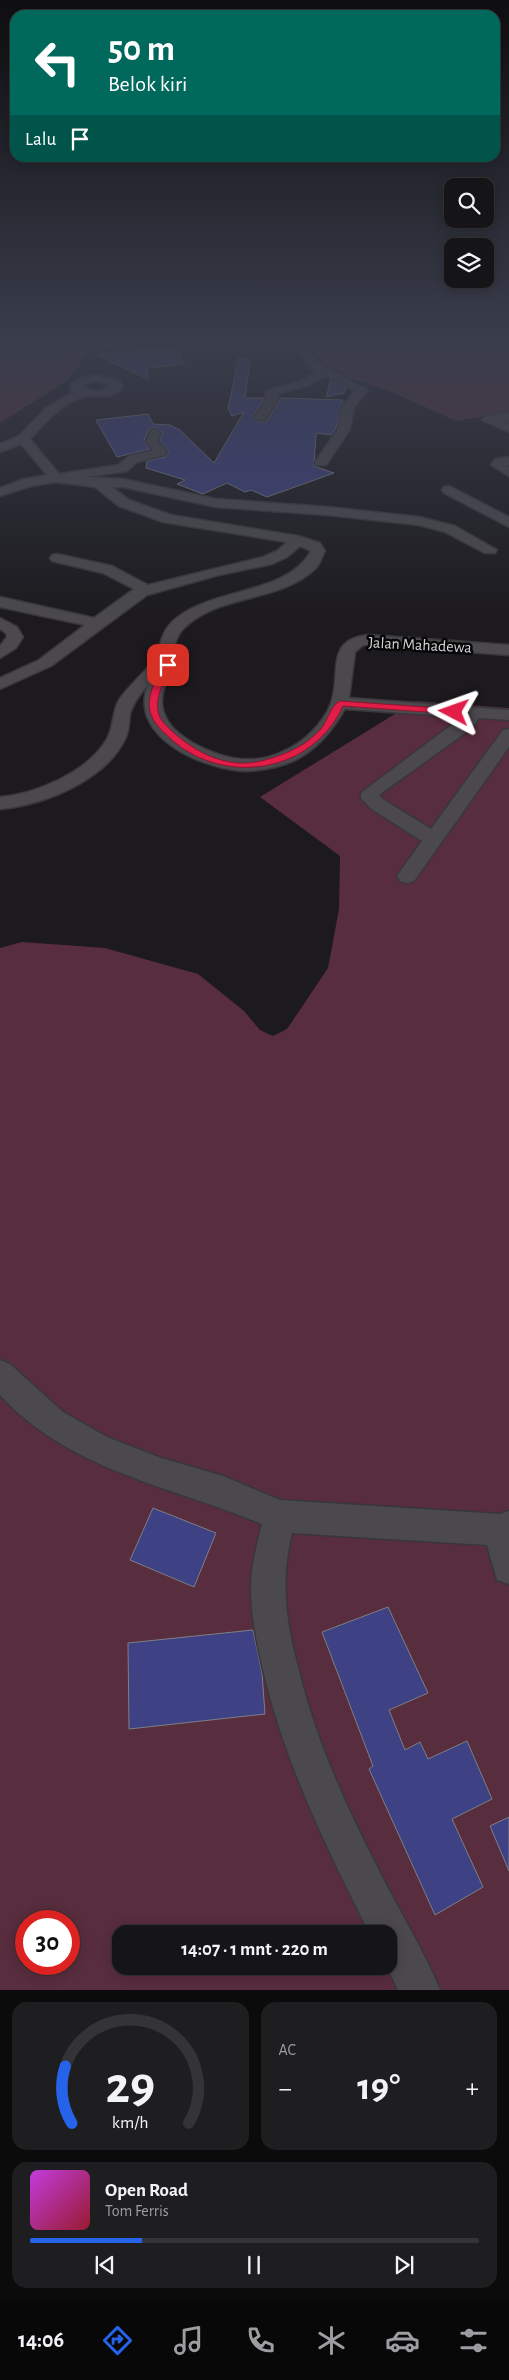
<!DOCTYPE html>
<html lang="id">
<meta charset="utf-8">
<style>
body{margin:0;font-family:"Alegreya Sans",sans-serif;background:#1e1d1f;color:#f1f3f6;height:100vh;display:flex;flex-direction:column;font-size:19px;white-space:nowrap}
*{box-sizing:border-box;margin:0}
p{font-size:16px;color:#9d9ea1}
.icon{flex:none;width:28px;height:28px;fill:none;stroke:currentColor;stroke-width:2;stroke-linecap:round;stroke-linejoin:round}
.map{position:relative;height:1990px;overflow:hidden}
.panel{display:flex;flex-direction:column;gap:12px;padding:12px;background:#0c0b0c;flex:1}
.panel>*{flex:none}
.hud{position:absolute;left:10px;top:10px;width:490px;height:152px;border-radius:15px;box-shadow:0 2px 12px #0003,0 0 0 1px #343335;background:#00695c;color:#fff;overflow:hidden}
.tools{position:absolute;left:444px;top:178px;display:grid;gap:10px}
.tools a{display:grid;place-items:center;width:50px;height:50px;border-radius:10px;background:#151416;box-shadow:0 2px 12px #0003,0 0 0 1px #343335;font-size:25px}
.speed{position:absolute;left:15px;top:1910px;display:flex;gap:10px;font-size:25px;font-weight:700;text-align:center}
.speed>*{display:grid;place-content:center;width:65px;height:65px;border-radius:50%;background:#151416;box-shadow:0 2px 12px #0003,0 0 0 1px #343335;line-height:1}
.speed .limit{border:8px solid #d22;background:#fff;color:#111}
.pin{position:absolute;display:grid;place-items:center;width:42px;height:42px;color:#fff;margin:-21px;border-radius:10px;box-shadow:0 2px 8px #0006}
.me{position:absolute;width:55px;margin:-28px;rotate:274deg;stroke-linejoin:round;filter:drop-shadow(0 0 4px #0008)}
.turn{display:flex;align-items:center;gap:18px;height:105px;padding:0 15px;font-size:22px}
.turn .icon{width:65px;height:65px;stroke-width:2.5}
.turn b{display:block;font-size:35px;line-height:42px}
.then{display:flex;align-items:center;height:48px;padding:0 15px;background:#0003;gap:10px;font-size:19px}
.big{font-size:38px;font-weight:700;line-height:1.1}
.panel .widget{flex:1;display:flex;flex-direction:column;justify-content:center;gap:8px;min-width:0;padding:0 18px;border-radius:15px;background:#1e1d1f}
.panel .dial{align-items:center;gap:0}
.dial svg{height:130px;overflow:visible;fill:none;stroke:#343335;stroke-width:7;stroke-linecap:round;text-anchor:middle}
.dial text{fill:#f1f3f6;stroke:none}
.song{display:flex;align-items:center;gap:15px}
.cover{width:60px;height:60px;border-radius:8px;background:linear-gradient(135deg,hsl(290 70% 55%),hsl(350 70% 35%))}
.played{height:5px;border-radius:2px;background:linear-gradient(90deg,#2563eb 25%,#343335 25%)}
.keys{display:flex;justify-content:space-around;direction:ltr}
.heat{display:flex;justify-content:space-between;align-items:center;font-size:28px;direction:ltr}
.panel .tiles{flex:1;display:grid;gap:12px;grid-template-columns:1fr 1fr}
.widget:last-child{grid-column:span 2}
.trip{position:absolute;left:112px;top:1925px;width:285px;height:50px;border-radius:15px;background:#151416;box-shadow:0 2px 12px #0003,0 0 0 1px #343335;font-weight:700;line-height:50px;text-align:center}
.menu{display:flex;height:80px;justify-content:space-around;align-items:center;background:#080809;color:#9d9ea1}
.menu .icon{width:35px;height:35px}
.menu .on{color:#2563eb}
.menu b{font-size:22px;color:#f1f3f6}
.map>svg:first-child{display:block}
.green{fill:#582d3e;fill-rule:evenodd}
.building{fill:#3e4183;stroke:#7e7f83}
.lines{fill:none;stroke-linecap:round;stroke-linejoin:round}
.minor-casing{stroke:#38373a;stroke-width:3}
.minor{fill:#4b494d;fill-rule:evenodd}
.route{fill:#e11d48;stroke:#92132f}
.labels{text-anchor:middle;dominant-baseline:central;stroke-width:5;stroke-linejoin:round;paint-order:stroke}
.far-street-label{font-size:16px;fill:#d6d5d8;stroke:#060607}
</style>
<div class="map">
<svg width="509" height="1990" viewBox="0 0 509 1990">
<rect width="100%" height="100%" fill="#1c1a1e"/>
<!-- green -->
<path class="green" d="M 308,342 L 509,342 L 509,413 L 456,421 L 392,392 L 349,378 L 340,371 L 323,364 Z
M 89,351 L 68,380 L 0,423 L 0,360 Z
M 416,701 L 509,708 L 509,1990 L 0,1990 L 0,948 L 22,942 L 105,948 L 198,974 L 244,1011 L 260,1030 L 273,1036 L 287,1029 L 328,968 L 339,909 L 340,856 L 260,797 ZM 26,1921 L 69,1921 L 69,1964 L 26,1964 ZM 121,1934 L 389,1934 L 389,1966 L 121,1966 Z"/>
<!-- building -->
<path class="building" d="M 176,348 L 185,364 L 147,368 L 148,379 L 94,354 Z
M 239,358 L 250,360 L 245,398 L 265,398 L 253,416 L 257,422 L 267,421 L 281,398 L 343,400 L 336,428 L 331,435 L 316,433 L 314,466 L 334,473 L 267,497 L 251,490 L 245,492 L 227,483 L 203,494 L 177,484 L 185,480 L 146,468 L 147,461 L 165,457 L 169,452 L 160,441 L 163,432 L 155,427 L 149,429 L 144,440 L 150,449 L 117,457 L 96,420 L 148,414 L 153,424 L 170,425 L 180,430 L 214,463 L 244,412 L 232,416 L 228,408 Z
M 331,380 L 346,388 L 344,393 L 326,397 Z
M 153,1508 L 216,1533 L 194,1587 L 130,1560 Z
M 388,1607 L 428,1693 L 389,1710 L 405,1750 L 420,1742 L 428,1759 L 467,1741 L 492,1799 L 452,1819 L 483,1887 L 435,1915 L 369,1769 L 373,1766 L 322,1632 Z
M 253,1630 L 262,1673 L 265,1714 L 129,1729 L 128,1643 Z
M 509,1817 L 509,1871 L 490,1826 Z"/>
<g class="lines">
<defs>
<path id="minor" d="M 100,342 L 132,342 L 127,345 L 33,357 L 0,358 L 0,352 L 33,351 Z
M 159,342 L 220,342 L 215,345 L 164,345 Z
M 292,342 L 303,342 L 319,364 L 368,390 L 354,407 L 350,429 L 326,465 L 316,465 L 315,462 L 338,429 L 342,407 L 355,391 L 325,375 L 310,385 L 277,394 L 279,398 L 265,420 L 257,420 L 255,417 L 267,398 L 265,392 L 267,390 L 302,381 L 316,371 L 311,368 Z
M 96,375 L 120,381 L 123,387 C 109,403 94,392 82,397 C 61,404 45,423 30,439 L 59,474 L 118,465 L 129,456 L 153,450 L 146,441 L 151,430 L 155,429 L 161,433 L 158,441 L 167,452 L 165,455 L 137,462 L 127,471 L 85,477 L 123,479 L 216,499 L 328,507 L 419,517 L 455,526 L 497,550 L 495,553 L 485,553 L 445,532 L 419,525 L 328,515 L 216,507 L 123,487 L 112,487 L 129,500 L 171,515 L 298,536 L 320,543 L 325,551 C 322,556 320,564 316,568 C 281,603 218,593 183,629 C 175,637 174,651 169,660 L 176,665 C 153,698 158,723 193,743 C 222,759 254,766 284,751 C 303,743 324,723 331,703 C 342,673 324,640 368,635 L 509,645 L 509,655 L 368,645 L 363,645 L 355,652 L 349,698 L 509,710 L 509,720 L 479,718 L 472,728 L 379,795 L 384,800 L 431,829 L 503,730 L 509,729 L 509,747 L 414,881 L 407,883 L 400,881 L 397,876 L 422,841 L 370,808 L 361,798 L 361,793 L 462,717 L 345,709 C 333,729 320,746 299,758 C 285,766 265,770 248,771 C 207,771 127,738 148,685 C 140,694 133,703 130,714 C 129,722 129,730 126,737 C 107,780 44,805 0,809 L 0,797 C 36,794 88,772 107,739 C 114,727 112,712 119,700 C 129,685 144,674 154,659 C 161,647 161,632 172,622 C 208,587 287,596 311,551 L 300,546 L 287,557 L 272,564 L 219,575 L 147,595 L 51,666 L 0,689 L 0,678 L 39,660 L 85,625 L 0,607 L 0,597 L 94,618 L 134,589 L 103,573 L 52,561 L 50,558 L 52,555 L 57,554 L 112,566 L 148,585 L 263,557 L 277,551 L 287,542 L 163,522 L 119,506 L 95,487 L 56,482 L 31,486 L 0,496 L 0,488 L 24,479 L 47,475 L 21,444 L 0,452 L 0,444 L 19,436 L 46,408 L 73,392 L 70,389 L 72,383 L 81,378 ZM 96,381 L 111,386 L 97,391 L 82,387 L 88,383 Z
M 505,412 L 509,413 L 509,422 L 501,421 L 509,424 L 509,432 L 482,420 L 484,417 Z
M 509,457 L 509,465 L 506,465 L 509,467 L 509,476 L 491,465 L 495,459 Z
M 449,486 L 509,517 L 509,527 L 444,493 L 442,490 L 444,487 Z
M 0,618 L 17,627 L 23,637 L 16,648 L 0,658 L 0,646 L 7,637 L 6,633 L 0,629 Z
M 0,1360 L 10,1364 L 63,1412 L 107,1437 L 161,1458 L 223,1476 L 280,1500 L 500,1514 L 509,1511 L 509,1584 L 497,1580 L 487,1545 L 292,1533 C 280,1583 286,1622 299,1671 C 318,1749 353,1821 390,1892 C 407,1924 426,1956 440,1990 L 398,1990 L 387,1966 L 389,1966 L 389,1934 L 370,1934 C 327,1849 285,1763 263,1670 C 257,1643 251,1616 251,1588 C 251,1566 257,1545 262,1524 C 171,1486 70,1471 0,1395 Z"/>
</defs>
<!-- minor casing -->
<use href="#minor" class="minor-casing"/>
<!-- minor -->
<use href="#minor" class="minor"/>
</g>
<!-- sky -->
<linearGradient id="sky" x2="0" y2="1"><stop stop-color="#0f0e10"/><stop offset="0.55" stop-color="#3a3e4c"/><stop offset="1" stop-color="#3a3e4c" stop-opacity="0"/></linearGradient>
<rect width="509" height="621" fill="url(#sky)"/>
<!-- route -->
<path class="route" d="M 168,663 L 172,665 C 167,671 165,678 162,686 C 158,696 156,705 159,715 C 162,723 168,727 174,733 C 199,755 231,770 265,760 C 285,755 305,746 319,731 C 327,724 331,704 340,701 L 454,709 L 458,712 L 454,714 L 343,706 C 313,772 226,787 172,740 C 152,722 143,711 154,684 C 157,676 159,666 168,663 Z"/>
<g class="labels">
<!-- far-street labels -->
<g class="far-street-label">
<text transform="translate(420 645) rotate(3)">Jalan Mahadewa</text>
</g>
</g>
</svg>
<div class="tools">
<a><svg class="icon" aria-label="search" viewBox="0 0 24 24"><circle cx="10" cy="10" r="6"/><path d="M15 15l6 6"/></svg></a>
<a><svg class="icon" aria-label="layers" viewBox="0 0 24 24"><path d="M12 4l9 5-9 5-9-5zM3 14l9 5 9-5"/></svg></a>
</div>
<div class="speed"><div class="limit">30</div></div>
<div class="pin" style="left:168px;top:665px;background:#d93025"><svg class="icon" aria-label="arrive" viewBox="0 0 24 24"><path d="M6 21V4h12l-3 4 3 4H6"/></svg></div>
<svg class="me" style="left:454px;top:712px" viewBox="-20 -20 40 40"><path d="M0-17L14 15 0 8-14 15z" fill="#e11d48" stroke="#fff" stroke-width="4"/></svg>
<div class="trip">14:07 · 1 mnt · 220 m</div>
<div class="hud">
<div class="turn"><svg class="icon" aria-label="left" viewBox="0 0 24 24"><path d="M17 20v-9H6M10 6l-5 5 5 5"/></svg><div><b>50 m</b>Belok kiri</div></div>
<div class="then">Lalu<svg class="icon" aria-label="arrive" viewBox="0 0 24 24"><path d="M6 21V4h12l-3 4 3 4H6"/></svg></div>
</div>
</div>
<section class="panel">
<div class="tiles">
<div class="widget dial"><svg viewBox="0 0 100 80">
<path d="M14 69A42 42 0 1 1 86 69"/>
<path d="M14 69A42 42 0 0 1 10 34" stroke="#2563eb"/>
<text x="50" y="56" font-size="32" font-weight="700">29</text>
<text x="50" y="72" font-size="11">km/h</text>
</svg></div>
<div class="widget"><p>AC</p>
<div class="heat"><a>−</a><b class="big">19°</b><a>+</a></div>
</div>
<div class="widget">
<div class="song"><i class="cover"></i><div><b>Open Road</b><p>Tom Ferris</p></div></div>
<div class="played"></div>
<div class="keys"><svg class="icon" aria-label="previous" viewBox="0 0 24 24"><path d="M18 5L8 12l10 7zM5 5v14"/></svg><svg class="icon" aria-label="pause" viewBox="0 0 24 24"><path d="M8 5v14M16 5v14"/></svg><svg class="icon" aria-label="next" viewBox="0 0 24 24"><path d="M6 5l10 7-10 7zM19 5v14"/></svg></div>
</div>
</div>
</section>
<nav class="menu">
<b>14:06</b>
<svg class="icon on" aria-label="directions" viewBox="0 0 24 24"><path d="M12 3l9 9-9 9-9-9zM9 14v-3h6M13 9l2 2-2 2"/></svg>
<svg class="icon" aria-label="music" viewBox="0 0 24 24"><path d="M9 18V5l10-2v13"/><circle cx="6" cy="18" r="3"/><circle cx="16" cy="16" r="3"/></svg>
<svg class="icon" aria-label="phone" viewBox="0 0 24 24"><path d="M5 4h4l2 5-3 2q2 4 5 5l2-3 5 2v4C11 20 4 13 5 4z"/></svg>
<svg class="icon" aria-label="climate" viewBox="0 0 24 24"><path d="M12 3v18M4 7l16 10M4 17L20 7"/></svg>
<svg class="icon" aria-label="car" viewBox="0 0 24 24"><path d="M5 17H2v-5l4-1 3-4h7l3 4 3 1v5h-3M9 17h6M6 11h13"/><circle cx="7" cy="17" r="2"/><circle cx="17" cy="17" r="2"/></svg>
<svg class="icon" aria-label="filters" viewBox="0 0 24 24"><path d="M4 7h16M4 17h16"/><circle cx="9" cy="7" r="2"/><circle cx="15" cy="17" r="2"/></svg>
</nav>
